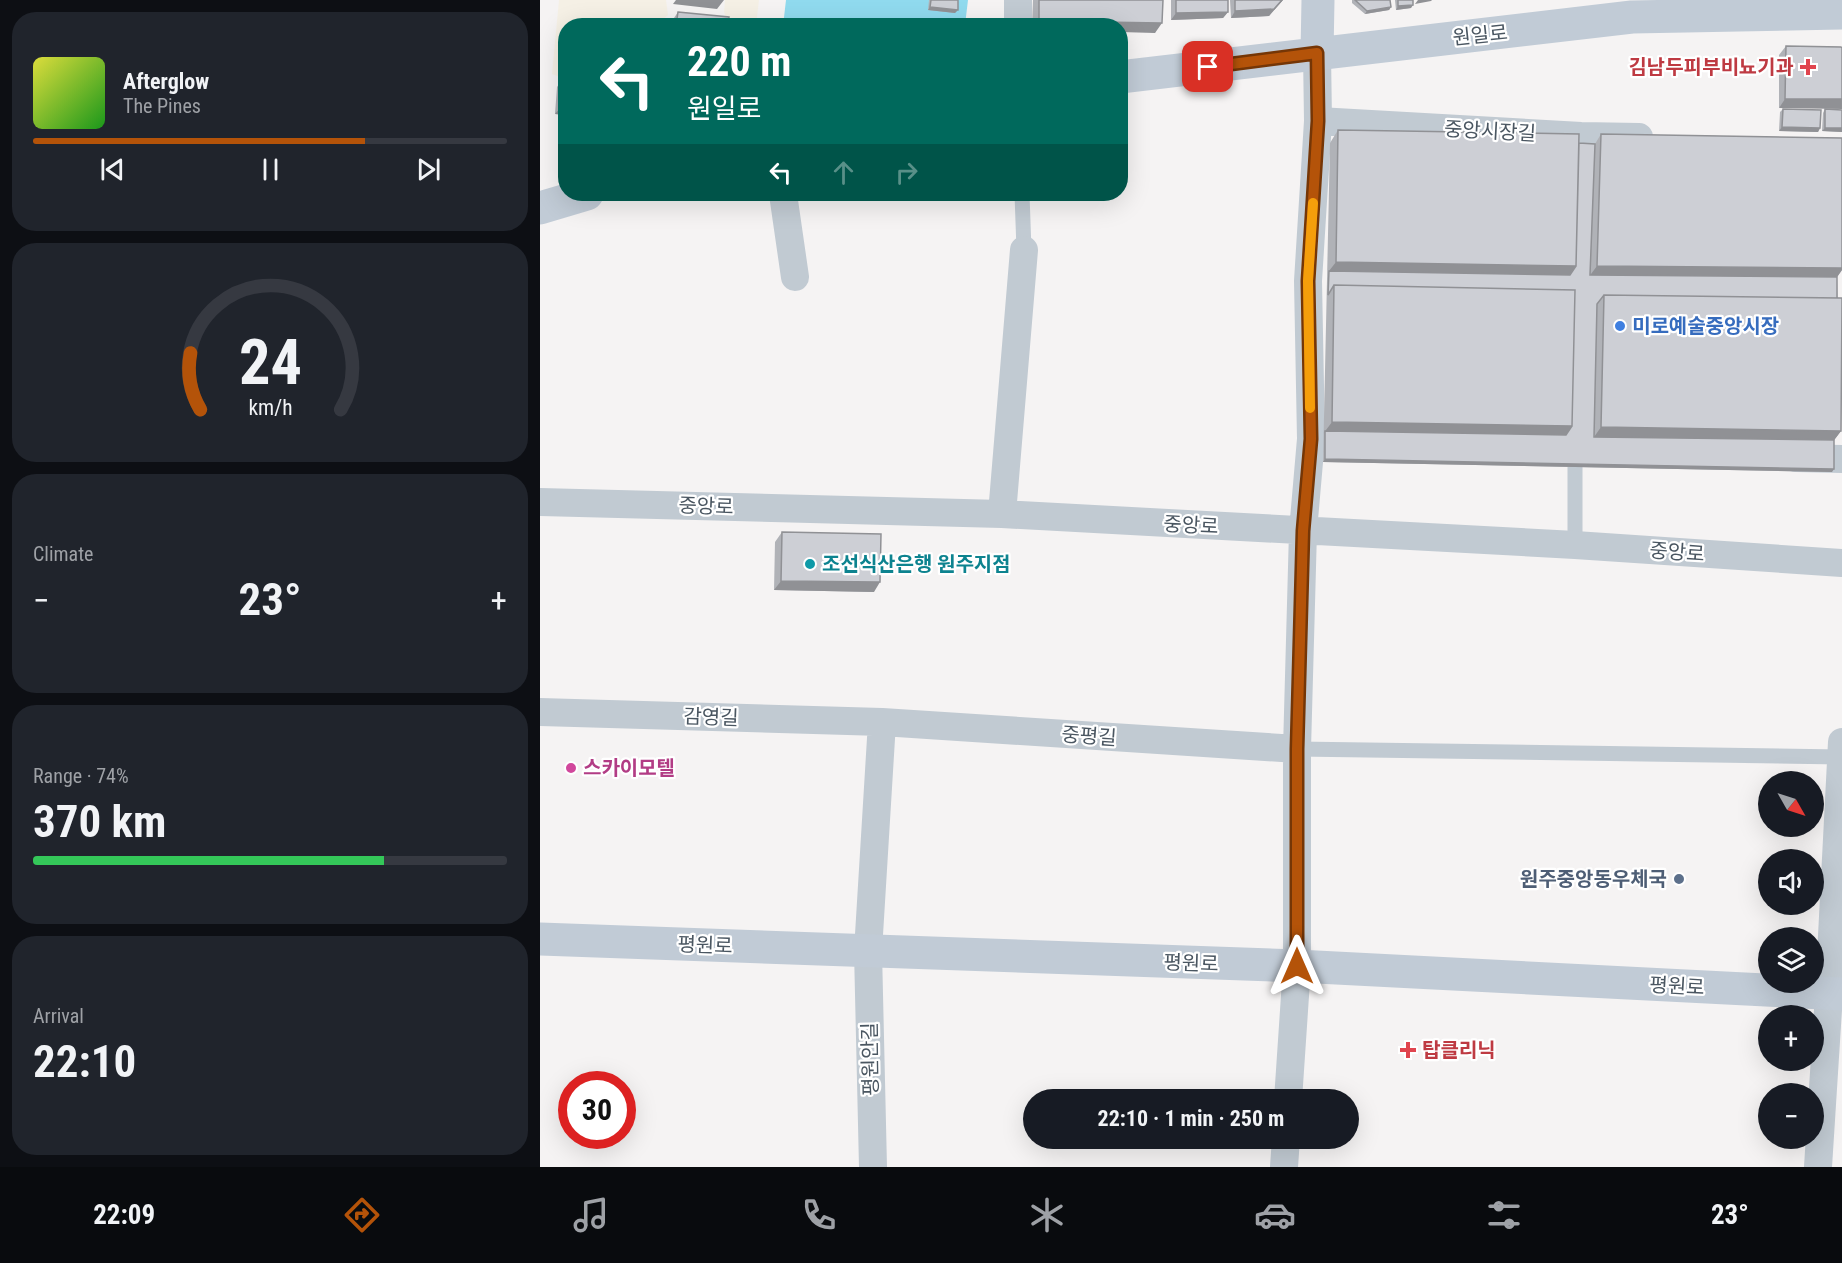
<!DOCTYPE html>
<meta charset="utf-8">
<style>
body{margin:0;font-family:"Roboto Condensed","Noto Sans KR",sans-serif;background:#20242c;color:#f1f3f6;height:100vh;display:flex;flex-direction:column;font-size:22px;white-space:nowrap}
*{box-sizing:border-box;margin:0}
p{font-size:20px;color:#9ea1a6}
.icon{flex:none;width:33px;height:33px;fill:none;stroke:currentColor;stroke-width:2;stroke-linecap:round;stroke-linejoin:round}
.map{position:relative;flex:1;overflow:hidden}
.details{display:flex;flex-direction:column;gap:12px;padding:12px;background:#0d0f14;width:540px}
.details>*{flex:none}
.hud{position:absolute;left:18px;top:18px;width:570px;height:183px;border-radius:24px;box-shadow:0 6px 24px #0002;background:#00695c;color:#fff;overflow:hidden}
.needle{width:39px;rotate:129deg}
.controls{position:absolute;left:1218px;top:771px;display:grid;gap:12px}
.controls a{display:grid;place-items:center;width:66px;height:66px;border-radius:50%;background:#171b24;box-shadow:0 6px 24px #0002;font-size:30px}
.speed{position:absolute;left:18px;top:1071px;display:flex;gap:12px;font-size:30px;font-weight:700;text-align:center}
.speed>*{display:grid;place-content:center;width:78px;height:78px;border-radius:50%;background:#171b24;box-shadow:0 6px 24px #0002;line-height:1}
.speed .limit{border:9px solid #d22;background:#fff;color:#111}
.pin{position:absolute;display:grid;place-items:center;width:51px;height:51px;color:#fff;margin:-26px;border-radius:12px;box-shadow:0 3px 9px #0006}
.me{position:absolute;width:66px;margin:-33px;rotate:0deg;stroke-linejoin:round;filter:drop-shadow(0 0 4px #0008)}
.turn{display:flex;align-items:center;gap:21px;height:126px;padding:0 30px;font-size:27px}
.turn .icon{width:78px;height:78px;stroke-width:2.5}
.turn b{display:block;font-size:42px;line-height:51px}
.lanes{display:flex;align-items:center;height:57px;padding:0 30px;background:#0003;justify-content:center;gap:30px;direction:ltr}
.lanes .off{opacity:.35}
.big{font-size:45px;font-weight:700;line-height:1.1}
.details .widget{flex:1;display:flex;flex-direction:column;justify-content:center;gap:9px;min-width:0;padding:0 21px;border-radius:24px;background:#20242c}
.details .dial{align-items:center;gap:0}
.dial svg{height:156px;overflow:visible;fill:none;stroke:#363941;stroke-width:7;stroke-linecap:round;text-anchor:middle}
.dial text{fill:#f1f3f6;stroke:none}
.song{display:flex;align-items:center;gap:18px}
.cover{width:72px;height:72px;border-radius:9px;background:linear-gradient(135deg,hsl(60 70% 55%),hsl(120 70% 35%))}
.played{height:6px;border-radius:3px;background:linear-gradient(90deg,#b45309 70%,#363941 70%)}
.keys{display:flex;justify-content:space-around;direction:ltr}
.heat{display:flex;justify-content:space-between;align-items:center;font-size:33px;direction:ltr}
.charge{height:9px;border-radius:4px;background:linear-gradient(90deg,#34c759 74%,#363941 0)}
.trip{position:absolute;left:483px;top:1089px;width:336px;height:60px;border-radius:30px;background:#171b24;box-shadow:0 6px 24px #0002;font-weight:700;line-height:60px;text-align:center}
.menu{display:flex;height:96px;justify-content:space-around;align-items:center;background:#090b0e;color:#9ea1a6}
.menu .icon{width:42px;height:42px}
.menu .on{color:#b45309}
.menu b{font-size:27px;color:#f1f3f6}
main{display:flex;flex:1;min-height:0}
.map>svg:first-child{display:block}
.sand{fill:#f5f0e5}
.water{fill:#90daee}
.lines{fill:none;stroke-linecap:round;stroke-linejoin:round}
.lane{stroke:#c1cad2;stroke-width:15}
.street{stroke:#c1cad2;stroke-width:28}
.secondary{stroke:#c1cbd6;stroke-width:33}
.wall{fill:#b0b2b7}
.shaded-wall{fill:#909195}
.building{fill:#cdcfd5;stroke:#909195;stroke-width:1.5}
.route-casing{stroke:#753606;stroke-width:15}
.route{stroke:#b45309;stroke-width:10}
.slow{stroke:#f59e0b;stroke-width:10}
.health-dot{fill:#e0444e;stroke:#fff;stroke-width:2}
.shop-dot{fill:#3f7fe0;stroke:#fff;stroke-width:2}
.culture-dot{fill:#0f9aa8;stroke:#fff;stroke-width:2}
.hotel-dot{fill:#d1479c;stroke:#fff;stroke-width:2}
.service-dot{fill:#5c6f8a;stroke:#fff;stroke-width:2}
.labels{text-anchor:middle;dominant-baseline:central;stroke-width:4.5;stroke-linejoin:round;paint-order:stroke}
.street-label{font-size:20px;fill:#4a5661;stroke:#fff}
.health-label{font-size:20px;font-weight:bold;fill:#be3a42;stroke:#fff;text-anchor:end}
.shop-label{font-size:20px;font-weight:bold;fill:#366cbe;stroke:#fff;text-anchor:start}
.culture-label{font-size:20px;font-weight:bold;fill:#0d838f;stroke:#fff;text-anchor:start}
.hotel-label{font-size:20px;font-weight:bold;fill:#b23c85;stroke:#fff;text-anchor:start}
.service-label{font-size:20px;font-weight:bold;fill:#4e5e75;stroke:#fff;text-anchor:end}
</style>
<main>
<section class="details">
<div class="widget">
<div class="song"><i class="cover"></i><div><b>Afterglow</b><p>The Pines</p></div></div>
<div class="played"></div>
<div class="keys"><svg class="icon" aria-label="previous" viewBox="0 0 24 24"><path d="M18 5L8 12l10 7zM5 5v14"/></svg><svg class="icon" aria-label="pause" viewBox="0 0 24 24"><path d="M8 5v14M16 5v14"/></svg><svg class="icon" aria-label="next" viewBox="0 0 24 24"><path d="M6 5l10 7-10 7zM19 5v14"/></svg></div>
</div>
<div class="widget dial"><svg viewBox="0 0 100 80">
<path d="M14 69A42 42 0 1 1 86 69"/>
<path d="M14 69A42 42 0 0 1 9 40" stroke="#b45309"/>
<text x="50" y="56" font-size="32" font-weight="700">24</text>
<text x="50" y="72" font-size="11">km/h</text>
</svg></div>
<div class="widget"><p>Climate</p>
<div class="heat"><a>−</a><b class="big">23°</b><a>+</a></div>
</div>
<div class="widget"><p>Range · 74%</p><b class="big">370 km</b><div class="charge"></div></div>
<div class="widget"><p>Arrival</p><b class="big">22:10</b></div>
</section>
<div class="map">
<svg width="1302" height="1167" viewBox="0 0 1302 1167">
<rect width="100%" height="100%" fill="#f5f3f3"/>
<!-- sand -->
<path class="sand" d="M 19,0 L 126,0 L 128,15 L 123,19 L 122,25 L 26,26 L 25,79 L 12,74 Z
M 185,0 L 219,0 L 216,25 L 189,25 L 184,12 Z"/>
<!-- water -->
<path class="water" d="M 246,0 L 428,0 L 425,25 L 330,25 L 326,20 L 315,20 L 309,25 L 243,26 Z"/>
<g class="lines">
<!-- lane -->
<path class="lane" d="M 482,194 L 484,250
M 1035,545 L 1035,450
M 757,749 L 1301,757"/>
<!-- street -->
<path class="street" d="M 478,26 L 478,0
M 778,121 L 1041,136 L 1099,137
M 243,194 L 255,277
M 1256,458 L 1302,459
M 0,502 L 462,514 L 1035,545 L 1302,563
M 462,514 L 484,250
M 0,712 L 342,722 L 757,749
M 748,1100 L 757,966 L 757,749 L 763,531 L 771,439 L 768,281 L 778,121 L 777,53
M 333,1167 L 328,951 L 342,722
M 744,1167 L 746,1138
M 1278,1167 L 1289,994 L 1302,742"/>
<!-- secondary -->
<path class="secondary" d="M 777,53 L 778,0
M 580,77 L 1092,17 L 1302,13
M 0,208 L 47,194
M 0,939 L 757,966 L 1302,994"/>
</g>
<!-- wall -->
<path class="wall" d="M 389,0 L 418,0 L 415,13 L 388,10 Z
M 493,0 L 623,0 L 615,33 L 580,26 L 492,26 Z
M 631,0 L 688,0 L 688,12 L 683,18 L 631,20 Z
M 690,0 L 743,0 L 729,16 L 691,18 Z
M 812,0 L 850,0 L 851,7 L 849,10 L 825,14 L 812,3 Z
M 855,0 L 873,0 L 871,8 L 856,10 Z
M 138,12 L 188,26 L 133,26 L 134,18 Z
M 1246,46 L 1301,47 L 1239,108 L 1239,55 Z
M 21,81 L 26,81 L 26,115 L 15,114 L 17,87 Z
M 1243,109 L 1280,128 L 1278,132 L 1239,131 L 1240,112 Z
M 1285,109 L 1302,110 L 1302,132 L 1282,131 L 1283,113 Z
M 798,130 L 1039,143 L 1055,144 L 1061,134 L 1302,138 L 1302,270 L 1297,277 L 1301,431 L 1294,440 L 1292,472 L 783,462 L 790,143 Z
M 242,532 L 334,592 L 234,590 L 235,542 Z"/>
<!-- shaded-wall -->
<path class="shaded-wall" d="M 136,0 L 184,0 L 177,9 L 133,4 Z
M 743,0 L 729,16 L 691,18 L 695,11 Z
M 878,0 L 892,0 L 891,1 L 875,4 Z
M 873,5 L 871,8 L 856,10 L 858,6 Z
M 390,7 L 418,10 L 415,13 L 388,10 Z
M 851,7 L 849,10 L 825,14 L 827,11 Z
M 688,12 L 683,18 L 631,20 L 636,13 Z
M 499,21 L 622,23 L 615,33 L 580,32 L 580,26 L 496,26 Z
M 1245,99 L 1302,99 L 1302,109 L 1239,108 Z
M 20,108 L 26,108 L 26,115 L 15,114 Z
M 1242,127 L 1280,128 L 1278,132 L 1239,131 Z
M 1285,128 L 1302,128 L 1302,132 L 1282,131 Z
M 796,262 L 1036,266 L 1027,278 L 789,271 Z
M 1057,266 L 1302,268 L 1302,270 L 1295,280 L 1048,278 Z
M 792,422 L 1032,426 L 1024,439 L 785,431 L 783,434 Z
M 1061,427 L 1301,431 L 1292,443 L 1052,440 Z
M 785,459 L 1294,469 L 1292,472 L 783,462 Z
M 241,581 L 340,582 L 334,592 L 234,590 Z"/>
<!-- building -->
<path class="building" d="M 391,0 L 418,0 L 418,10 L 390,7 Z
M 499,0 L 623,0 L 622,23 L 499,21 Z
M 636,0 L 688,0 L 688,12 L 636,13 Z
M 695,0 L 742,0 L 734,9 L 695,11 Z
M 815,0 L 850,0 L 851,7 L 827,11 Z
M 858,0 L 873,0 L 873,5 L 858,6 Z
M 138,12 L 189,17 L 188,26 L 136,26 Z
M 1246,46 L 1301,47 L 1302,48 L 1302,99 L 1245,99 Z
M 21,81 L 26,81 L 26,108 L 20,108 Z
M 1243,109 L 1281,110 L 1280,128 L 1242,127 Z
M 1285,109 L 1302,110 L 1302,128 L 1285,128 Z
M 798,130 L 1039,134 L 1036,266 L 796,262 Z
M 1061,134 L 1302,138 L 1302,268 L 1057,266 Z
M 1039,143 L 1055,144 L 1050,275 L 1297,277 L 1297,298 L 1064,295 L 1057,304 L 1054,437 L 1294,440 L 1294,469 L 785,459 L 785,431 L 1026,435 L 1032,426 L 1035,290 L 794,285 L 788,295 L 789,271 L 1030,275 L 1036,266 Z
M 794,285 L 1035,290 L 1032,426 L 792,422 Z
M 1064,295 L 1302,298 L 1301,431 L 1061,427 Z
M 242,532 L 341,534 L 340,582 L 241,581 Z"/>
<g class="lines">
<defs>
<path id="route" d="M 668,67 L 777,53 L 778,121 L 768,281 L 771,439 L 763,531 L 757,749 L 757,966"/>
</defs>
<!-- route casing -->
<use href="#route" class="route-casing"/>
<!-- route -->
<use href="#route" class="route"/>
<!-- slow -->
<path class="slow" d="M 770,408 L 768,281 L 773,203"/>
</g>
<!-- markers -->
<g class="health-dot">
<path d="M1265 58h6v6h6v6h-6v6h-6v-6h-6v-6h6z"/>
<path d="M865 1041h6v6h6v6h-6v6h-6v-6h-6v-6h6z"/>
</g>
<circle class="shop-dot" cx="1080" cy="326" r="6"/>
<circle class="culture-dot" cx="270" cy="564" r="6"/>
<circle class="hotel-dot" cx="31" cy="768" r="6"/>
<circle class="service-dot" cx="1139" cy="879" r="6"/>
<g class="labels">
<!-- street labels -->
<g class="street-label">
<text transform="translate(940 35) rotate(-6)">원일로</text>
<text transform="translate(950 131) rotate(3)">중앙시장길</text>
<text transform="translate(166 506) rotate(2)">중앙로</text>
<text transform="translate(651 525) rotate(3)">중앙로</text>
<text transform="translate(1137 552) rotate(4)">중앙로</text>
<text transform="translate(171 717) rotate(2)">감영길</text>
<text transform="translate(549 736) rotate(4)">중평길</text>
<text transform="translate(165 945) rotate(2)">평원로</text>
<text transform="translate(651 963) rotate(2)">평원로</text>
<text transform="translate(1137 986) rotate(3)">평원로</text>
<text transform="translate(330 1059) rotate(-91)">평원안길</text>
</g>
<!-- health labels -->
<g class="health-label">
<text x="1254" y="67">김남두피부비뇨기과</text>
<text x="882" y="1050" text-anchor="start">탑클리닉</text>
</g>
<!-- shop labels -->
<g class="shop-label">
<text x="1092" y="326">미로예술중앙시장</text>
</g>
<!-- culture labels -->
<g class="culture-label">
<text x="282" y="564">조선식산은행 원주지점</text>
</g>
<!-- hotel labels -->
<g class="hotel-label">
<text x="43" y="768">스카이모텔</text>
</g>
<!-- service labels -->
<g class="service-label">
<text x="1127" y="879">원주중앙동우체국</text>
</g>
</g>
</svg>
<div class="controls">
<a><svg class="needle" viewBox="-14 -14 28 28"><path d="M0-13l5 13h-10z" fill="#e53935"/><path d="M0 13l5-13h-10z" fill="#9ea1a6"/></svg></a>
<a><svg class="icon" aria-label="sound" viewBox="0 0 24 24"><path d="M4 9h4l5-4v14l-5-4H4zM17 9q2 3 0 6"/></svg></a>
<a><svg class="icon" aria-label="layers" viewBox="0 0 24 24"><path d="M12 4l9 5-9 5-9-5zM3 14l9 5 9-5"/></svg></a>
<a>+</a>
<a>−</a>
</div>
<div class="speed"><div class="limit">30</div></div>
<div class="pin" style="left:668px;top:67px;background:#d93025"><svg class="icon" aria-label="arrive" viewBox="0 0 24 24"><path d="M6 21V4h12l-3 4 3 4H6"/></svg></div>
<svg class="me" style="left:757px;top:966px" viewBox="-20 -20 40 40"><path d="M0-17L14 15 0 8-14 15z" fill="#b45309" stroke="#fff" stroke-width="4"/></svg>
<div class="trip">22:10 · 1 min · 250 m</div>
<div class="hud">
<div class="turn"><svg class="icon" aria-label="left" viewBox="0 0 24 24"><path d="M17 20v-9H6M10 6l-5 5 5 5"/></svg><div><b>220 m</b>원일로</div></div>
<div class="lanes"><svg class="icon" aria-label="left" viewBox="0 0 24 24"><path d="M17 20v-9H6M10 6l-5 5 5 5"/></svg><svg class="icon off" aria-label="ahead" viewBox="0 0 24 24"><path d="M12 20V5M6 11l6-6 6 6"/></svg><svg class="icon off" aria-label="right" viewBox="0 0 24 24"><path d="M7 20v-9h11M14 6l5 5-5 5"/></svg></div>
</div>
</div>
</main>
<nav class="menu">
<b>22:09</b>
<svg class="icon on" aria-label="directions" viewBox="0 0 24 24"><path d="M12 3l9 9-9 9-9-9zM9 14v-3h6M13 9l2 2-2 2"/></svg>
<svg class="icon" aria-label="music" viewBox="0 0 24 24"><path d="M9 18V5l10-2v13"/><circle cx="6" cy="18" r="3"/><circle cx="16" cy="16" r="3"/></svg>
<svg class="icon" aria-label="phone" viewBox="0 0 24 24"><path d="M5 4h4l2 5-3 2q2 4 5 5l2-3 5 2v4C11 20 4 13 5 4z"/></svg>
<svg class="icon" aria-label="climate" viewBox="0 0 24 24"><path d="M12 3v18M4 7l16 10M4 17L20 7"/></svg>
<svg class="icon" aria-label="car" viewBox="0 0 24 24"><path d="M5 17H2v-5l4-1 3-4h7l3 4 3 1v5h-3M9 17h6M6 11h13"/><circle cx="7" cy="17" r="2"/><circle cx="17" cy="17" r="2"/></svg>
<svg class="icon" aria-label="filters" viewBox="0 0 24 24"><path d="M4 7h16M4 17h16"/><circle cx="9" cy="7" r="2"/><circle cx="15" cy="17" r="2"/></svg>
<b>23°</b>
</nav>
